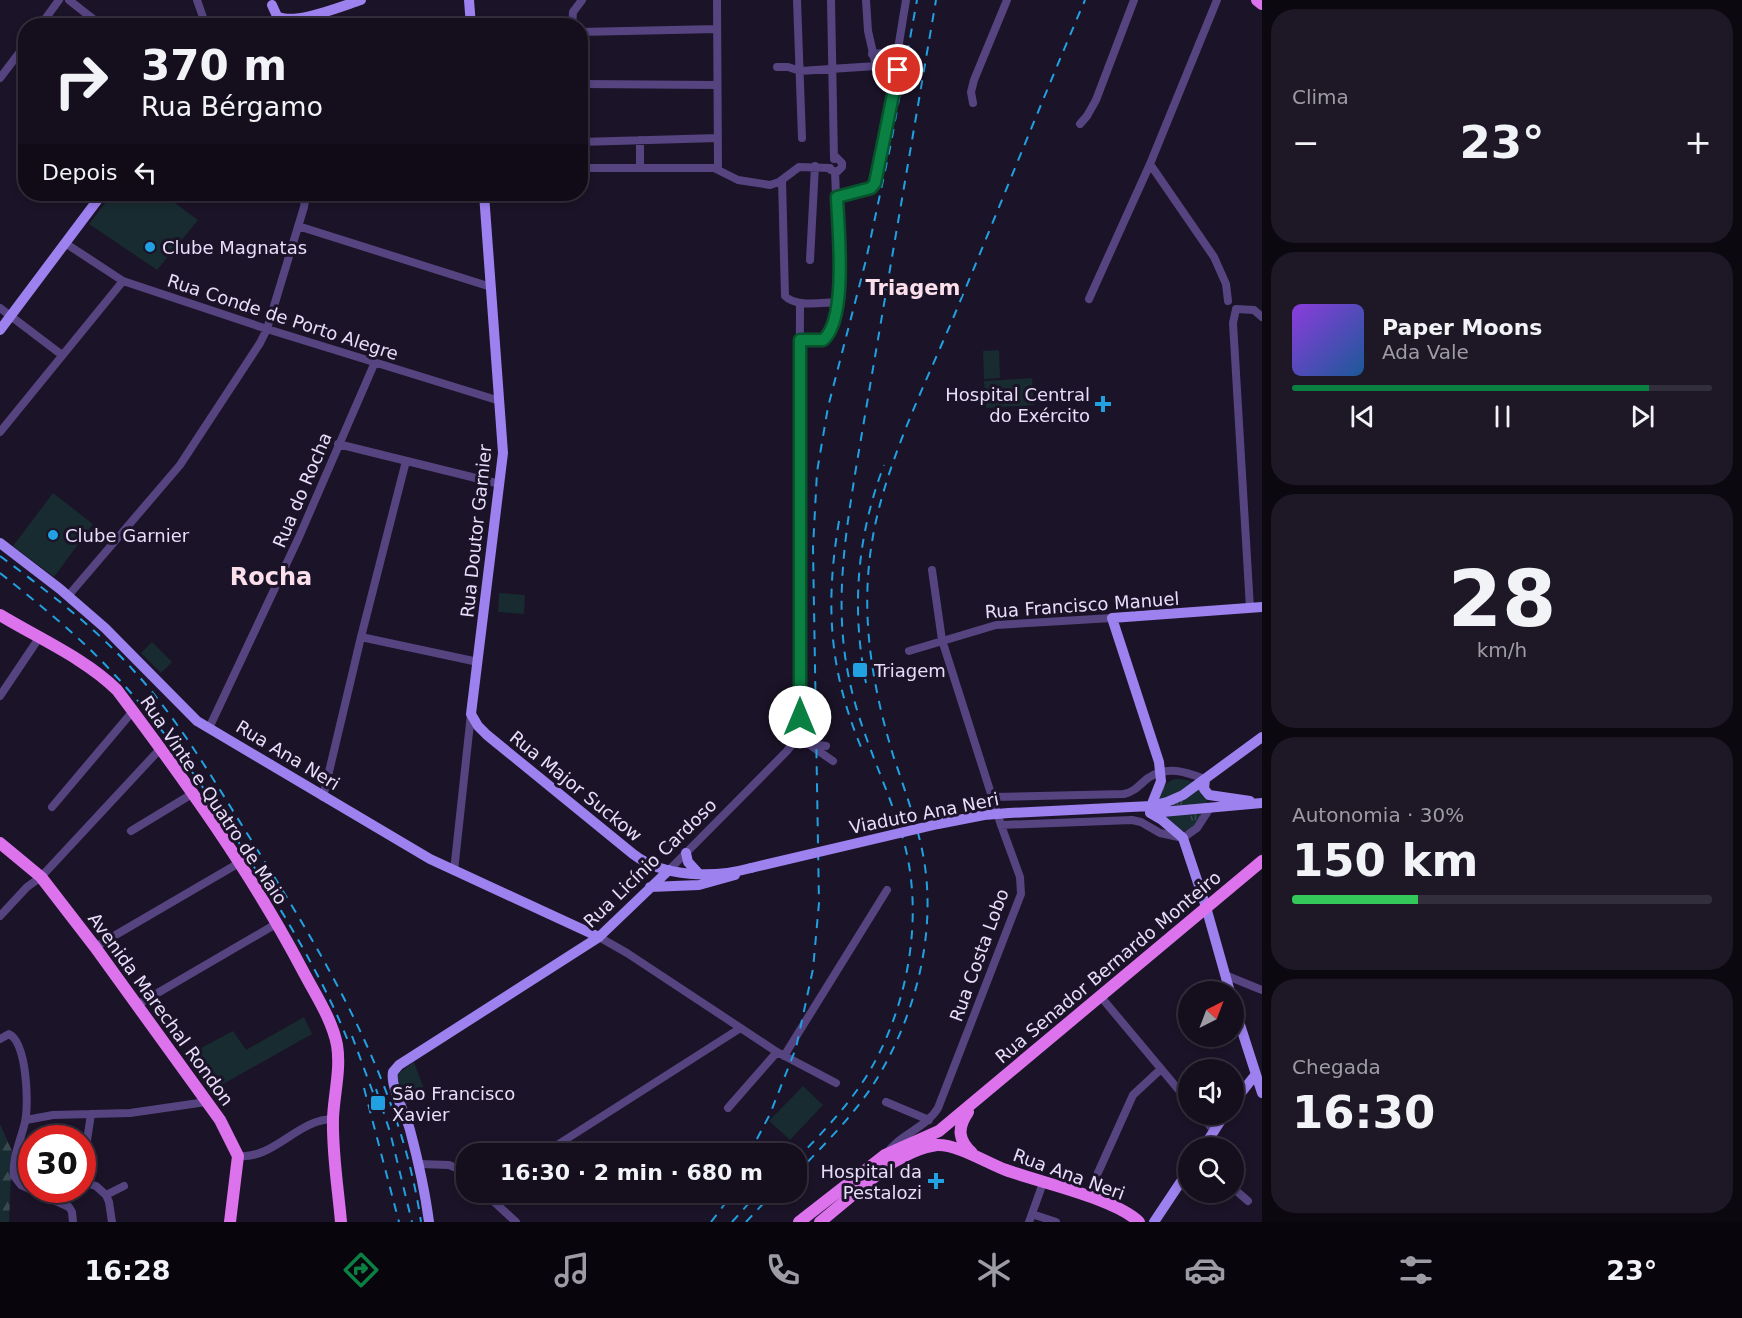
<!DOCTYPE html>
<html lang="pt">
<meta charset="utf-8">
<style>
body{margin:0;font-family:"DejaVu Sans",sans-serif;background:#1d1726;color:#f1f3f6;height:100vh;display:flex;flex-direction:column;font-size:22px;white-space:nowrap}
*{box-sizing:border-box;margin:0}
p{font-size:20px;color:#9d9ca4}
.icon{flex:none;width:33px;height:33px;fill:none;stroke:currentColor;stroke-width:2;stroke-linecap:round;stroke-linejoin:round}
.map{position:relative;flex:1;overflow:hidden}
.side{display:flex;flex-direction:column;gap:9px;padding:9px;background:#0b0810;width:480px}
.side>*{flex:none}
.banner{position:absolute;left:18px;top:18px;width:570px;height:183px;border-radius:24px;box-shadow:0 3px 9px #0003,0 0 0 2px #332e3b;background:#140e1d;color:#f1f3f6;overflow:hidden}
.needle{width:39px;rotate:42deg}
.tools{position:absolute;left:1178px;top:981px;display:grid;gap:12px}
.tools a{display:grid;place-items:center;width:66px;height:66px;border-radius:50%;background:#140e1d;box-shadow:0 3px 9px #0003,0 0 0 2px #332e3b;font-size:30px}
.speed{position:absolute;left:18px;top:1125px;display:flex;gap:12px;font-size:30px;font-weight:700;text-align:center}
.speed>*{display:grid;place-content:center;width:78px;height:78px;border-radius:50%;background:#140e1d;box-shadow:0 3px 9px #0003,0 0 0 2px #332e3b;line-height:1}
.speed .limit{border:9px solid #d22;background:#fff;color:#111}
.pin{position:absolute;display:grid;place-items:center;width:51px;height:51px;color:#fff;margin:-26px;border:3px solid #fff;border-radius:50%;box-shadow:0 2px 6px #0007}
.me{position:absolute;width:66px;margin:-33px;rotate:0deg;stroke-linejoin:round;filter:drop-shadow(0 0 4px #0008)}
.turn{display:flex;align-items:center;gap:21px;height:126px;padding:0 24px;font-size:27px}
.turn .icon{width:78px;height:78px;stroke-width:2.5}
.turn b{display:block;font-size:42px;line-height:51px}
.then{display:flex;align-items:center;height:57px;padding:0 24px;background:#0003;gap:12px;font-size:22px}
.big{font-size:45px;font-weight:800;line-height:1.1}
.side .widget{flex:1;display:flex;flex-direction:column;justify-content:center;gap:9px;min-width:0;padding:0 21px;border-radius:24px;background:#1d1726}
.side .dial{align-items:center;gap:0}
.dial b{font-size:78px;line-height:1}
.song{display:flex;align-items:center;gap:18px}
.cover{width:72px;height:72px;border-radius:9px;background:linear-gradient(135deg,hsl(270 70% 55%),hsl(210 70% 35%))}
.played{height:6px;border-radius:3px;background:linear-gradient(90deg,#0b8043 85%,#332e3b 85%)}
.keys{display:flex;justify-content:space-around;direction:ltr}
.heat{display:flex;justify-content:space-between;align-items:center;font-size:33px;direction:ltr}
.charge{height:9px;border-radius:4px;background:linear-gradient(90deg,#34c759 30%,#332e3b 0)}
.trip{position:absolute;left:456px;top:1143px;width:351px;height:60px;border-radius:24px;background:#140e1d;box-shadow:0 3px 9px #0003,0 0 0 2px #332e3b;font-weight:800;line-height:60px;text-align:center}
.tab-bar{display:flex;height:96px;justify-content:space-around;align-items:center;background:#08060c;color:#9d9ca4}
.tab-bar .icon{width:42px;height:42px}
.tab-bar .active{color:#0b8043}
.tab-bar b{font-size:27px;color:#f1f3f6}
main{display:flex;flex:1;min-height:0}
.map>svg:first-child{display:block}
.green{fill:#172b30}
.forest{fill:url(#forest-firs)}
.park{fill:url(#park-tufts)}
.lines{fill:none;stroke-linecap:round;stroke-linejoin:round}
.street{stroke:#554480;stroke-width:8}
.secondary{stroke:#9d81ee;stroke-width:10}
.primary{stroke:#dc73ed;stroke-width:12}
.rail{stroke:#22a1e2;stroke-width:2;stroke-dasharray:9 8;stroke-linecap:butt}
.secondary-bridge{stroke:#9d81ee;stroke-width:10}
.route-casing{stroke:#07532c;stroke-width:15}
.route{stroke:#0b8043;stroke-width:10}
.poi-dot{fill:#22a1e2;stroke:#1b1327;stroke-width:2}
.labels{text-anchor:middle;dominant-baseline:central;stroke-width:6;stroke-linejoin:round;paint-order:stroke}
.poi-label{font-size:18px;fill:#e8ddfb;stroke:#1b1327;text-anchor:start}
.street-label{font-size:18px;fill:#e8ddfb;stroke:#1b1327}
.quarter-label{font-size:21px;font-weight:bold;fill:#fbdfea;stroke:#1b1327}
.district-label{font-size:24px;font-weight:bold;fill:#fbdfea;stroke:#1b1327}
</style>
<main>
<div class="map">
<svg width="1262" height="1222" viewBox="0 0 1262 1222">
<defs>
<pattern id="forest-firs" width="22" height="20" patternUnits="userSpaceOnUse" patternTransform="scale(1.5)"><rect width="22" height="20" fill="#172b30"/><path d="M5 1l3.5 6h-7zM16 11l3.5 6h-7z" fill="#39494f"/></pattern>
<pattern id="park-tufts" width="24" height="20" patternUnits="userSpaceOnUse" patternTransform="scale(1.5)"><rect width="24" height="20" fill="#172b30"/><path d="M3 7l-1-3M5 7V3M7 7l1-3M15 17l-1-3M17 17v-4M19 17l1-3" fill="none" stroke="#39494f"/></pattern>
</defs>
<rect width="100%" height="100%" fill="#1b1327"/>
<!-- green -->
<path class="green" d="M 112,194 L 163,194 L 198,220 L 157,270 L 89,224 Z
M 999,350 L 1000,378 L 984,379 L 983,351 Z
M 1032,378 L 1034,405 L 986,408 L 984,381 Z
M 53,493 L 93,524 L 54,577 L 13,546 Z
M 499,593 L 525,595 L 524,614 L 498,612 Z
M 152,642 L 172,662 L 161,673 L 141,653 Z
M 304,1017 L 312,1034 L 209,1092 L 186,1056 L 233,1031 L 246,1050 Z
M 414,1062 L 425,1092 L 406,1104 L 396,1075 Z
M 803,1086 L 823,1105 L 790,1140 L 769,1121 Z"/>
<!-- forest -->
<path class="forest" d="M 0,1124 L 12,1151 L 9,1222 L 0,1222 Z"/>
<!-- park -->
<path class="park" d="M 1174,779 C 1193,778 1205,787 1208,806 C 1196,824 1192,838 1167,828 L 1156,796 L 1164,785 Z"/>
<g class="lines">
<!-- street -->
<path class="street" d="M 69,0 L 102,26
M 197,0 L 206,26
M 717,0 L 718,168
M 797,0 L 802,138
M 831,0 L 834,159
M 866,0 L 868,31 L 876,66
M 40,26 L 59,0
M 572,26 L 573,12 L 582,0
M 580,32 L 717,29
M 872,54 L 892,52 L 898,49 L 906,0
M 777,67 L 788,67 L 800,71 L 876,66 L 895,67 L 898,70 L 875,183 L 871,188 L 837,197
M 0,78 L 26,44
M 580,84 L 717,85
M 973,103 L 971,92 L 974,80 L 1007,0
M 1080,124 L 1087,116 L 1096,100 L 1134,0
M 640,140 L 640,168
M 580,142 L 718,138
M 1150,164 L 1214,257 L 1226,284 L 1228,301
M 580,168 L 714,168 L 738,180 L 770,185 L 779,182 L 799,167 L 830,168
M 831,170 L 837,172 L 842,167 L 842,163 L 835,156
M 782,180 L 785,296 C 797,308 823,302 838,302
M 298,226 L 491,287
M 65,243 L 123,281 L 267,329 L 500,401
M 810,260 L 815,166
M 1089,299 L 1150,164 L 1217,0
M 0,308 L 62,355
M 800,340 L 825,339 L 838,302 L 840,286 L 835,172
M 0,432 L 123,281
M 338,444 L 500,484
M 68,596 L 180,465 L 260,343 L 267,329 L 304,207 L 306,194
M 1250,608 L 1233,323 L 1236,309 L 1254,310 L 1262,317
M 361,637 L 478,662
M 909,651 L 996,625 L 1112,618
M 0,696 L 39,638
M 209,728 L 299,537 L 375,362
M 796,739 L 807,743 L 826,746
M 807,743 L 833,761
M 323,797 L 361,637 L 406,461
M 993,797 L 1124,794 C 1136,791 1139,785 1148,778 C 1167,765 1186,772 1205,779
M 52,807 L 133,711
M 1001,825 L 1132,820 L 1141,822 L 1160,833 L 1183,838 L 1197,828 L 1210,808
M 131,831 L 192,794
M 669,870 L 787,751 L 796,739 L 798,732 L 800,303
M 454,871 L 471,714
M 0,916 L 27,887 L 41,877 L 161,748
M 599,937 L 627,953 L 777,1052 L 836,1083
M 95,947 L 239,863
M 1225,975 L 1262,990
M 1101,997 L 1188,1101
M 137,1005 L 276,924
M 0,1039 L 9,1034 C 27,1043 29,1104 25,1122 C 21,1140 12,1157 14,1176 L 21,1185 L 69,1207 L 72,1212 L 73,1222
M 784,1056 L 887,890
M 886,1102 L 929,1120
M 728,1108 L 777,1052
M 1200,1114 L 1214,1131
M 26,1120 L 53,1115 L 130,1113 L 206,1102
M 543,1154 L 739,1029
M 886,1154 C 900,1134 926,1128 938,1108 L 1021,894 L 1020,877 L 1001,825 L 942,640 L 932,570
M 238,1156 C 273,1160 298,1119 333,1119
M 419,1164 L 449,1165 L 466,1172
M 82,1173 L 91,1114
M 82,1182 L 96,1186 L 106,1195 L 124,1186
M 1233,1188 L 1248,1201
M 488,1192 L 490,1198 L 516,1222
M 106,1195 L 109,1202 L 112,1222
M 1087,1197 L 1133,1095 L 1161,1069
M 1032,1214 L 1056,1222
M 1029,1222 L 1043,1183"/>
<!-- secondary -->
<path class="secondary" d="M 469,0 L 471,26
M 272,5 L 277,16 C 294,26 342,6 361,0
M 484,194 L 503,453 L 471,714 L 478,726 L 487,735 L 633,854 C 664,878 714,878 751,868
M 0,330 L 102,194
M 0,543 L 60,589 L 105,628 L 197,721 L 430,859 L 599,937
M 1205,779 L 1204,789 L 1209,795 L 1250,801
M 1151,806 L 1161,781 L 1159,762 L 1112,618 L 1262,607
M 1009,813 L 1151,806 L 1167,802 L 1183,795 L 1262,737
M 1150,813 L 1162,820 L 1183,838 L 1206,907 L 1230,992
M 1151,813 L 1262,803
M 686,853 L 688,862 L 699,874
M 650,887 L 699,885 L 735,875
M 1233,1003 L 1262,1093
M 1233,1103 L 1256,1074
M 1203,1148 L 1225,1114
M 429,1222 C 425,1191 418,1160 410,1130 C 406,1114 390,1087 393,1072 L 399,1065 L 599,937 L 669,870
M 1154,1222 L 1188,1171"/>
<!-- primary -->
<path class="primary" d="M 1257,0 L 1262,4
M 0,615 C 38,638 86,659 117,690 C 184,779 251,872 303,971 C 315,994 332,1019 337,1045 C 341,1069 334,1094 333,1118 C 332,1152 338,1188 341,1222
M 0,843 L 41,877 L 95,947 L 220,1120 L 238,1156 L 230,1222
M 968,1112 C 957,1128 958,1140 972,1153
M 799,1222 L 885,1155 L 939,1131 L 1262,861
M 820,1222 L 890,1164 C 904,1156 920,1147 937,1145 C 957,1144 987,1163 1006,1170 C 1041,1183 1114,1198 1139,1222"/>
<!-- rail -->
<path class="rail" d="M 839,521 C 825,604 829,670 861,747
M 0,556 C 47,591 95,627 134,671 C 177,718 210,774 243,827 C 320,949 400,1078 421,1222
M 0,573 C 39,604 78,635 112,672 C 168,731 213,801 256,870 C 291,926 326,984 350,1046
M 866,683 C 851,608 857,536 884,465
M 352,1036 L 375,1098
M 364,1088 L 399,1222
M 376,1089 L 390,1132 L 412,1222
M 749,1154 L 770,1114 L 796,1048 L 813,969 L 819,903 L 813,548 L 817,472 L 828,407 L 866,260 L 891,143 L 917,0
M 796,1160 C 822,1133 846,1108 866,1077 C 907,1011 924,921 905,846 C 890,790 862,739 850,683 C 833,608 845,536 857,462 L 936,0
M 796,1174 C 822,1147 850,1119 871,1088 C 916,1019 940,927 921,845 C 914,815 903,785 893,755 C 872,685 860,615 872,542 C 884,466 924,387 954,316 C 998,211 1040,105 1085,0
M 711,1222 L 734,1192
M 732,1222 L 759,1192
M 746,1222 L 774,1192"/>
<!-- secondary-bridge -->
<path class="secondary-bridge" d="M 751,868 L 938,824 L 984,815 L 1009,813"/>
</g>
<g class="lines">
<defs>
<path id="route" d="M 800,717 L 800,340 L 823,340 C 848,320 838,228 837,197 L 871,188 L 875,183 L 898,70"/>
</defs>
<!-- route casing -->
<use href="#route" class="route-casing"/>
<!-- route -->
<use href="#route" class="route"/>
</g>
<!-- markers -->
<g class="poi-dot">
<circle cx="150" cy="247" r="6"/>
<path d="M1100 395h6v6h6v6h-6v6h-6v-6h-6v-6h6z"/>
<circle cx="53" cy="535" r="6"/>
<rect x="852" y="662" width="16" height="16" rx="3"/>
<rect x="370" y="1095" width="16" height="16" rx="3"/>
<path d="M933 1172h6v6h6v6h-6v6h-6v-6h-6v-6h6z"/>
</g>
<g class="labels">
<!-- poi labels -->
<g class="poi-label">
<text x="162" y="247">Clube Magnatas</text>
<text x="1090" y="394" text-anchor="end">Hospital Central<tspan x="1090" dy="21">do Exército</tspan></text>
<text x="65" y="535">Clube Garnier</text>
<text x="874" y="670">Triagem</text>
<text x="392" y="1093">São Francisco<tspan x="392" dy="21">Xavier</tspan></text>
<text x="922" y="1171" text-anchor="end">Hospital da<tspan x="922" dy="21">Pestalozi</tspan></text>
</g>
<!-- street labels -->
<g class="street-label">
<text transform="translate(283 317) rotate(18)">Rua Conde de Porto Alegre</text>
<text transform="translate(302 490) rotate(-67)">Rua do Rocha</text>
<text transform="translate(476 531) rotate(-84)">Rua Doutor Garnier</text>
<text transform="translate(1082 605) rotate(-4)">Rua Francisco Manuel</text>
<text transform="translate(288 755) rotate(31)">Rua Ana Neri</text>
<text transform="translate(576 786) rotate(39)">Rua Major Suckow</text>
<text transform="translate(214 800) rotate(56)">Rua Vinte e Quatro de Maio</text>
<text transform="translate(924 813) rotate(-11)">Viaduto Ana Neri</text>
<text transform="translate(650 863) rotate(-44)">Rua Licínio Cardoso</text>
<text transform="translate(979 955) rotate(-70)">Rua Costa Lobo</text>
<text transform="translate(1108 967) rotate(-40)">Rua Senador Bernardo Monteiro</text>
<text transform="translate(161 1009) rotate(54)">Avenida Marechal Rondon</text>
<text transform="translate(1069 1174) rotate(20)">Rua Ana Neri</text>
</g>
<!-- quarter labels -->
<g class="quarter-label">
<text x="913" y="288">Triagem</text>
</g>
<!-- district labels -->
<g class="district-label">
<text x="271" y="577">Rocha</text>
</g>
</g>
</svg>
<div class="tools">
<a><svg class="needle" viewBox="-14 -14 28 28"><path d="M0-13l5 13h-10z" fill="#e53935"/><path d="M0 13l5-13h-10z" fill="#9d9ca4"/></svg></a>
<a><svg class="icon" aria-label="sound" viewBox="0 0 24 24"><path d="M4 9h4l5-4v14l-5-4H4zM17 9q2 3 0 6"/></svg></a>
<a><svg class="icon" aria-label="search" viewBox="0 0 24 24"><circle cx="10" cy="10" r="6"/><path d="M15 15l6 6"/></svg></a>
</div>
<div class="speed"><div class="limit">30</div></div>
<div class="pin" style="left:898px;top:70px;background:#d93025"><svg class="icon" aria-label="arrive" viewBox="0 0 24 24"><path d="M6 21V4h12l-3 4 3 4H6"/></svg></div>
<svg class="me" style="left:800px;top:717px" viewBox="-20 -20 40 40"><circle r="19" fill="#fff"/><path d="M0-13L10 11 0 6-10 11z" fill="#0b8043"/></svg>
<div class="trip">16:30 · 2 min · 680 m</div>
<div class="banner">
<div class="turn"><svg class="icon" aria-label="right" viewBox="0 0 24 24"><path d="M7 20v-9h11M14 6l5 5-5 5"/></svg><div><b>370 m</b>Rua Bérgamo</div></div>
<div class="then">Depois<svg class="icon" aria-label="left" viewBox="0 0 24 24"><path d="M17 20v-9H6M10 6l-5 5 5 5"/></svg></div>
</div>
</div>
<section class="side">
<div class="widget"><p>Clima</p>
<div class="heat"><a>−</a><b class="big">23°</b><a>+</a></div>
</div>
<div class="widget">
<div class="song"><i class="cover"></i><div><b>Paper Moons</b><p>Ada Vale</p></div></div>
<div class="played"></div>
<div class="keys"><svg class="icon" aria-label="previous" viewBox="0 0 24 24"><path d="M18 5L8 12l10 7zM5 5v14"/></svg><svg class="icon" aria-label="pause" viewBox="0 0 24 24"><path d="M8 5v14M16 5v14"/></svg><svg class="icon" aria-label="next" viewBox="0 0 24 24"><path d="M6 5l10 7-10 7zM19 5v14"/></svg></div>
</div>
<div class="widget dial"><b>28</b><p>km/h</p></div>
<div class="widget"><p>Autonomia · 30%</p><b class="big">150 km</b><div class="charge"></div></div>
<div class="widget"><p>Chegada</p><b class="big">16:30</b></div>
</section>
</main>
<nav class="tab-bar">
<b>16:28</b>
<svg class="icon active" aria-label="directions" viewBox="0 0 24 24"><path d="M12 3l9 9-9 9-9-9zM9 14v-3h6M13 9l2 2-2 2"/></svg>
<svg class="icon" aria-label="music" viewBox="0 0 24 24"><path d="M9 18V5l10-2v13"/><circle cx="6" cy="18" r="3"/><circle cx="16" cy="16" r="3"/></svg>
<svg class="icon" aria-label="phone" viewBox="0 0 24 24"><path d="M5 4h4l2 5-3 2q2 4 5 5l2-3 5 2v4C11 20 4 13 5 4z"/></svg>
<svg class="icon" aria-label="climate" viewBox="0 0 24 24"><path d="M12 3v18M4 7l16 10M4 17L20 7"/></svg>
<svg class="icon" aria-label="car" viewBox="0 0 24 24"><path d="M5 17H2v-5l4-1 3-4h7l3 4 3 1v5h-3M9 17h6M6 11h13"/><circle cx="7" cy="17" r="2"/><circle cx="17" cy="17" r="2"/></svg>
<svg class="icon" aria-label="filters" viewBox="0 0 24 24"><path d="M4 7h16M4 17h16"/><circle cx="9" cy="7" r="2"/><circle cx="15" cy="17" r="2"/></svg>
<b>23°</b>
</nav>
